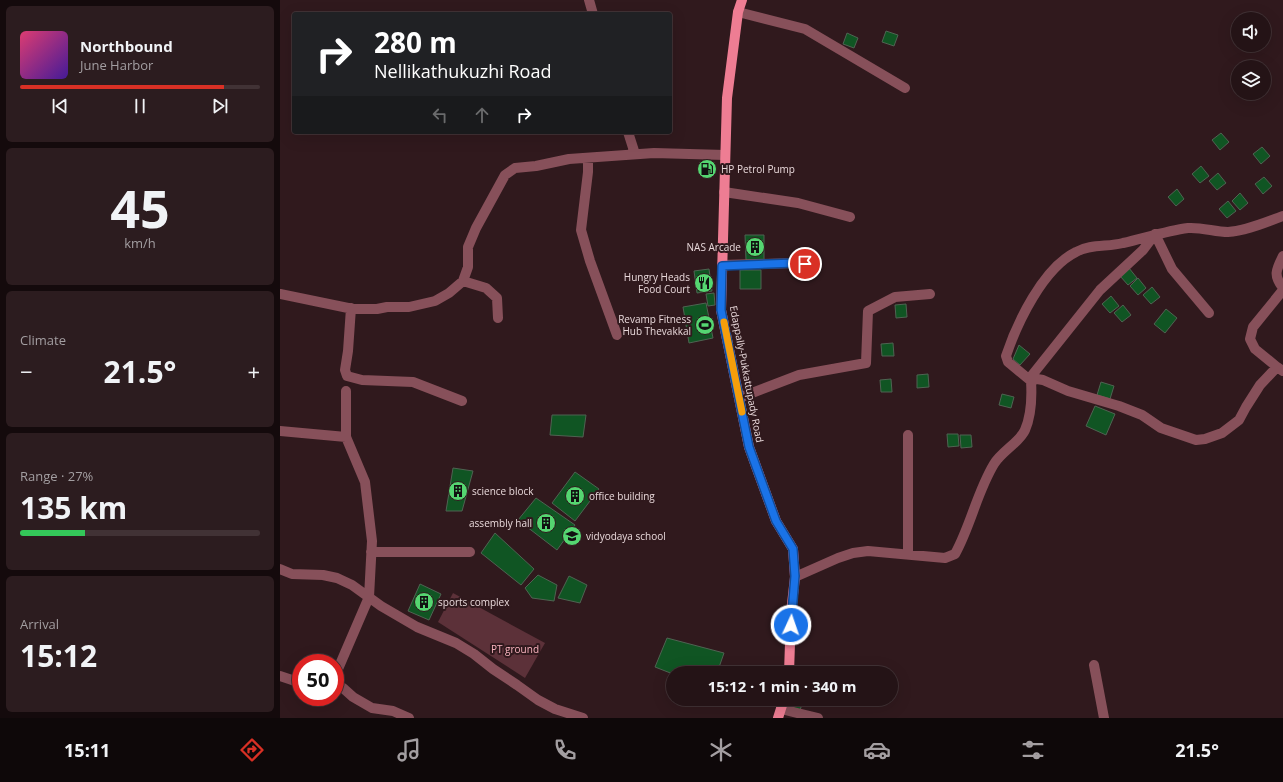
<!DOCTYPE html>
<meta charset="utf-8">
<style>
body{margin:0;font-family:"Open Sans",sans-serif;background:#2c1c1f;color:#f1f3f6;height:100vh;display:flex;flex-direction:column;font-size:15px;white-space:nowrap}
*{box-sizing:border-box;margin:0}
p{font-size:13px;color:#a39ea1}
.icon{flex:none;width:22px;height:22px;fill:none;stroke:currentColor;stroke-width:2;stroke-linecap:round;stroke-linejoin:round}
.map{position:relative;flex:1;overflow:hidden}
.sheet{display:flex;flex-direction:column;gap:6px;padding:6px;background:#140a0c;width:280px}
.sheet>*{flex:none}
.hud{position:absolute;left:12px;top:12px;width:380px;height:122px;border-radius:4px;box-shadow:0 4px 16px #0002,0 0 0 1px #413235;background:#202124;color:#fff;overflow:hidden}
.controls{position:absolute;left:951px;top:12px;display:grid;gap:8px}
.controls a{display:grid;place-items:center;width:40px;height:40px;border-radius:50%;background:#241316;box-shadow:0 4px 16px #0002,0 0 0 1px #413235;font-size:20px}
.speed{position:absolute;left:12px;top:654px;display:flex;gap:8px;font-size:20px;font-weight:700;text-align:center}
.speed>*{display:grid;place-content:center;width:52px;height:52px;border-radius:50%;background:#241316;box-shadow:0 4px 16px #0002,0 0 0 1px #413235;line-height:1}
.speed .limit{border:6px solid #d22;background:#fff;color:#111}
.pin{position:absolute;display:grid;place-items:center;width:34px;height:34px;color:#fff;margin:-17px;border:2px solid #fff;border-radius:50%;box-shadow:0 1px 4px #0007}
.me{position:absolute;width:44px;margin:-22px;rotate:3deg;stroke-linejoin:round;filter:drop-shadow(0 0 3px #0008)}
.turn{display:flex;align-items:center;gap:14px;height:84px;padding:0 16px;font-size:18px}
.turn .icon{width:52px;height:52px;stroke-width:2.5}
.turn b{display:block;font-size:28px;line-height:34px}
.lanes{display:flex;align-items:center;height:38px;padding:0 16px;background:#0003;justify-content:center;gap:20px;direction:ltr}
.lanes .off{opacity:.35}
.big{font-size:30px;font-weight:700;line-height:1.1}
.sheet .tile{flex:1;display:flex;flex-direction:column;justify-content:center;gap:6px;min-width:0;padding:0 14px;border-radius:6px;background:#2c1c1f}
.sheet .dial{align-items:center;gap:0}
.dial b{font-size:52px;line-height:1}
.song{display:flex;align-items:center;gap:12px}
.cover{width:48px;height:48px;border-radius:6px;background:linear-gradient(135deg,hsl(340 70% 55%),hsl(260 70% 35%))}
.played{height:4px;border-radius:2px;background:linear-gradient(90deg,#d93025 85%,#413235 85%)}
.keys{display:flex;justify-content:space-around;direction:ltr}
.heat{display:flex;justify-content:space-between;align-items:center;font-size:22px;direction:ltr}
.charge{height:6px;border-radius:3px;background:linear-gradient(90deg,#34c759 27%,#413235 0)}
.trip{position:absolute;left:386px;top:666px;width:232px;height:40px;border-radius:20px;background:#241316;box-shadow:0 4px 16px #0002,0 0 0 1px #413235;font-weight:700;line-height:40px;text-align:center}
.dock{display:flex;height:64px;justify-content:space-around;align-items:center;background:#0e0809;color:#a39ea1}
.dock .icon{width:28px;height:28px}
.dock .selected{color:#d93025}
.dock b{font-size:18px;color:#f1f3f6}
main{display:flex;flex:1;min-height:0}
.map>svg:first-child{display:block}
.green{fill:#5c3139}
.building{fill:#105523;stroke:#4f6352}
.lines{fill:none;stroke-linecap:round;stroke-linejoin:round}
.minor{stroke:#87505a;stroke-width:10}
.major{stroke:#ee7d93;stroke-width:10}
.route-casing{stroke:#114b97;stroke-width:10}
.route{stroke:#1a73e8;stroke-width:7}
.slow{stroke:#f59e0b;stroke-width:7}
.labels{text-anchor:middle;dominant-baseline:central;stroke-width:4;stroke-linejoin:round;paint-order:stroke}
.poi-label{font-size:10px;fill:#e8d8da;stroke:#30191d;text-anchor:start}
.street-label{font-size:10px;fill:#e8d8da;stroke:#30191d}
.park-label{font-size:10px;fill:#f8b3be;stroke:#30191d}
</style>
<main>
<section class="sheet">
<div class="tile">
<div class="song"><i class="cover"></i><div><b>Northbound</b><p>June Harbor</p></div></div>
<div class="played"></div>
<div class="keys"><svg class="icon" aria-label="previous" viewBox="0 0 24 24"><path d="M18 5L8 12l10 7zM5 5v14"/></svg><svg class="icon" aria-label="pause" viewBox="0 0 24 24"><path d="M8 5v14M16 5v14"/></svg><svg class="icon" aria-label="next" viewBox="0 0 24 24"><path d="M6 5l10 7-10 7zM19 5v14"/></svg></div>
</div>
<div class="tile dial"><b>45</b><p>km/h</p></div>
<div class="tile"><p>Climate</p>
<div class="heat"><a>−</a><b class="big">21.5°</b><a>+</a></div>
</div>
<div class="tile"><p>Range · 27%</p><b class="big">135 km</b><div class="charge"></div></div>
<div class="tile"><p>Arrival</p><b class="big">15:12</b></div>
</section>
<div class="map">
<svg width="1003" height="718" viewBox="0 0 1003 718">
<rect width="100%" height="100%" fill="#30191d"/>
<!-- green -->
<path class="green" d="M 173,593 L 265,643 L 245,678 L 158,622 Z"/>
<!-- building -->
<path class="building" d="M 606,31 L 618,35 L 614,46 L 602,42 Z
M 567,33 L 578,38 L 574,48 L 563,44 Z
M 941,133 L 949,142 L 940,150 L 932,140 Z
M 982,147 L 990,156 L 981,164 L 973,154 Z
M 921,166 L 929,176 L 920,183 L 912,174 Z
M 938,173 L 946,183 L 937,190 L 929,181 Z
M 984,177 L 992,186 L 983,194 L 975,184 Z
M 897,189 L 904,199 L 896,206 L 888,197 Z
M 960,193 L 968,203 L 960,210 L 952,201 Z
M 948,201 L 956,211 L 947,218 L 939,209 Z
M 465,235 L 484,235 L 484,260 L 466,260 Z
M 849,268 L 857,278 L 848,285 L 840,276 Z
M 429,269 L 432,291 L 417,293 L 414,271 Z
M 460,270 L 481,270 L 481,289 L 460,289 Z
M 858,278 L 866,288 L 858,295 L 850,286 Z
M 872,287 L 880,297 L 871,304 L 863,295 Z
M 434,293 L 435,305 L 428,306 L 426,294 Z
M 831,296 L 839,306 L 830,313 L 822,304 Z
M 426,303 L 433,338 L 409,343 L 403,307 Z
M 626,304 L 627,317 L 616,318 L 615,305 Z
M 843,305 L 851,315 L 842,322 L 834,313 Z
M 886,309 L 897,318 L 885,333 L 874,324 Z
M 613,343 L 614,356 L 602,356 L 601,344 Z
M 739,345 L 750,354 L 740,365 L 733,359 Z
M 648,374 L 649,387 L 637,388 L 637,375 Z
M 611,379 L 612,392 L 601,392 L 600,380 Z
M 821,382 L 834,386 L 830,399 L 817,395 Z
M 722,394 L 734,397 L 731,408 L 719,405 Z
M 815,406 L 835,414 L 826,435 L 806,426 Z
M 272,415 L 306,415 L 303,437 L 270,435 Z
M 667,434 L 678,434 L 679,446 L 668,447 Z
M 680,435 L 691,435 L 692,447 L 681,448 Z
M 173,468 L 193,471 L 182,511 L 166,511 Z
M 295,472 L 319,489 L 295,521 L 272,503 Z
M 256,498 L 295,525 L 277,550 L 238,520 Z
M 215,533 L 254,569 L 241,585 L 201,553 Z
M 258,575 L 277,585 L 274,601 L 252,598 L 245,588 Z
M 289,576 L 307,585 L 300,603 L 278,598 Z
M 140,584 L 161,594 L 149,620 L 128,611 Z
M 387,638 L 444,653 L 437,673 L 393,674 L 375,667 Z
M 510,699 L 524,699 L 520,710 L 508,706 Z"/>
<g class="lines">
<!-- minor -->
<path class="minor" d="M 309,0 L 313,14
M 458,12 L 525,29 L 625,88
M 348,132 L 355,154
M 308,158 L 308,172 L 301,230 L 310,261 L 337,335
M 444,192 L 518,203 L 570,217
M 1003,256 C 996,270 993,275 1003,288
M 442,265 L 514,263 L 536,265
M 183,281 L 206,288 L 217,298 L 218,318
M 0,294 L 73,309 L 97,309 L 107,307 L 129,307 L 155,301 L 169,293 L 183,281 L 188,267 L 188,247 L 196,228 L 225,175 L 235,168 L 256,166 L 289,159 L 374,153 L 445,155
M 71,308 L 68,351 L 65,370 L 67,376 L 82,380 L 133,382 L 182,401
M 997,367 L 975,349 L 970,339 L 973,327 L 1003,290
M 749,379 L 820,290 L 863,250 L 875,234 L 892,269 L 929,313
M 751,381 L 728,362 L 726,356 C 737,323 763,268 796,252 C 810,244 828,247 843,243 C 865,238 886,231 908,228 C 922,227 935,232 948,232 C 966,231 986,222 1003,216
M 459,398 L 519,375 L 586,363 L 588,311 L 615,297 L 650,294
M 0,431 L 66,437
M 91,552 L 190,552
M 628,555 L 628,435
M 0,569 L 12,574 L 43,575 L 57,578 L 72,585 L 101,606 L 137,627 L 176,643 L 194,654 L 213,669 L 237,685 L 258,700 L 275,709 L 303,718
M 515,577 L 558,558 L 573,553 L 588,551 L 665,558 L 675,554 C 691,525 697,492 714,464 C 722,451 740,442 745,430 C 751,416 752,397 751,381 L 757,379 L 763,380 L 788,391 L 839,406 L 862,415 L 881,428 L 916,440 L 925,439 L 942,433 L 959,420 L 966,407 L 980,385 L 997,367 L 1003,371
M 814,665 L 824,718
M 0,676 L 21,683
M 55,676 L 89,597 L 92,541 L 85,482 L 66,437 L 66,391
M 55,685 L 63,688 L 73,697 L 92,708 L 113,711 L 129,718
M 501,709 L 538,718"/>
<!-- major -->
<path class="major" d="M 462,0 L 458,12 L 447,98 L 441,310 L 469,447 L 496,521 L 513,549 L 515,577 L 511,613 L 509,673
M 498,718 L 504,699"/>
</g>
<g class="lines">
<defs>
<path id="route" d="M 511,625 L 515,576 L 513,549 L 496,521 L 469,447 L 441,310 L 442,266 L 514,263 L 525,264"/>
</defs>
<!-- route casing -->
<use href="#route" class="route-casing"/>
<!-- route -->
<use href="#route" class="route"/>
<!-- slow -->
<path class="slow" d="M 444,322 L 462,412"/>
</g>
<!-- icons -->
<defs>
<symbol id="fuel-disc" viewBox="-11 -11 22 22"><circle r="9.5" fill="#55d671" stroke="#30191d"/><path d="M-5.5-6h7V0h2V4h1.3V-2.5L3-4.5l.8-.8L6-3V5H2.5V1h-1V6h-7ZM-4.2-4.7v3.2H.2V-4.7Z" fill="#111"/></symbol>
<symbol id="building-disc" viewBox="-11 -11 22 22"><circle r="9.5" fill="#55d671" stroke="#30191d"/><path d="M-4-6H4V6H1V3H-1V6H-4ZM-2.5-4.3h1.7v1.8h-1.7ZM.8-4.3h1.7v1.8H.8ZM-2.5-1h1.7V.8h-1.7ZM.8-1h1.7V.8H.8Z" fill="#111"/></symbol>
<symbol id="restaurant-disc" viewBox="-11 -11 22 22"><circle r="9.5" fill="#55d671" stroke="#30191d"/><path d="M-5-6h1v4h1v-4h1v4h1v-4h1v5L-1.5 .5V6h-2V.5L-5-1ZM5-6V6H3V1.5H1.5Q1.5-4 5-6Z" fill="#111"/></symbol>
<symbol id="stadium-disc" viewBox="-11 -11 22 22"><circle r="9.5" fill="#55d671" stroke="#30191d"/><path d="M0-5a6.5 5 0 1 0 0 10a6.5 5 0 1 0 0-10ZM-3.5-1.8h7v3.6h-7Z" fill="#111"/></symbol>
<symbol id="school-disc" viewBox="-11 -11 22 22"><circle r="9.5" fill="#55d671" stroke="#30191d"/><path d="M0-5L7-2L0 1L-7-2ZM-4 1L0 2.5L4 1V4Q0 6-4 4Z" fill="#111"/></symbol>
</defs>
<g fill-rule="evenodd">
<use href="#fuel-disc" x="416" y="158" width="22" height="22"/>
<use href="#building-disc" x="464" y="236" width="22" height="22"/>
<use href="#restaurant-disc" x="413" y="272" width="22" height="22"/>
<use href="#stadium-disc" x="414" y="314" width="22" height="22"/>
<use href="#building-disc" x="167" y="480" width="22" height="22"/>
<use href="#building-disc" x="284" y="485" width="22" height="22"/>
<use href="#building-disc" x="255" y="512" width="22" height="22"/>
<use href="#school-disc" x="281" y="525" width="22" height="22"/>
<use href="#building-disc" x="133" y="591" width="22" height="22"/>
</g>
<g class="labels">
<!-- poi labels -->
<g class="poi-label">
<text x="441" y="169">HP Petrol Pump</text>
<text x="461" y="247" text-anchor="end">NAS Arcade</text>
<text x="410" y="277" text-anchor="end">Hungry Heads<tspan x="410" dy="12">Food Court</tspan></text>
<text x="411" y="319" text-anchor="end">Revamp Fitness<tspan x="411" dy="12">Hub Thevakkal</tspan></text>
<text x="192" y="491">science block</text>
<text x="309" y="496">office building</text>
<text x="252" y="523" text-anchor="end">assembly hall</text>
<text x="306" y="536">vidyodaya school</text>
<text x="158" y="602">sports complex</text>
</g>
<!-- street labels -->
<g class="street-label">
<text transform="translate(467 374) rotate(79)">Edappally-Pukkattupady Road</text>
</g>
<!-- park labels -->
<g class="park-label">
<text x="235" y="649">PT ground</text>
</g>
</g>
</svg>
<div class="controls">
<a><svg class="icon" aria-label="sound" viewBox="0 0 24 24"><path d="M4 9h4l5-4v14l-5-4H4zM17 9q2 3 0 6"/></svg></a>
<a><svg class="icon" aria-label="layers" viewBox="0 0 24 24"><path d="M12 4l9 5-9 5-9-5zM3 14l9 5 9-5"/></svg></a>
</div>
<div class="speed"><div class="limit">50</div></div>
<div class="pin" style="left:525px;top:264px;background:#d93025"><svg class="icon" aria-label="arrive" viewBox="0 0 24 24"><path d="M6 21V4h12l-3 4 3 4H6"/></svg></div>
<svg class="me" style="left:511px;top:625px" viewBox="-20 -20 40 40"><circle r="17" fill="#1a73e8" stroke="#fff" stroke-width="3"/><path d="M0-11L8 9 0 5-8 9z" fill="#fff"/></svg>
<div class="trip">15:12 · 1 min · 340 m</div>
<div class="hud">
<div class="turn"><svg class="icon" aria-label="right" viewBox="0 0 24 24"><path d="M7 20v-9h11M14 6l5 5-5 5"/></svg><div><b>280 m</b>Nellikathukuzhi Road</div></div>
<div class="lanes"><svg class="icon off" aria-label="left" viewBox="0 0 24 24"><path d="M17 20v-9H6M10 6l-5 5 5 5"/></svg><svg class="icon off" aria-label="ahead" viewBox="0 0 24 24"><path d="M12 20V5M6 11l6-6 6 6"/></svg><svg class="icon" aria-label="right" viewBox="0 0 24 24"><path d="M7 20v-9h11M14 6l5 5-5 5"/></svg></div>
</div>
</div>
</main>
<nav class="dock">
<b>15:11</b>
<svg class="icon selected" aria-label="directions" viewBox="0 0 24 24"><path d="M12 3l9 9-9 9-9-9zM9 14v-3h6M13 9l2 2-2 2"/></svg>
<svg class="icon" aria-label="music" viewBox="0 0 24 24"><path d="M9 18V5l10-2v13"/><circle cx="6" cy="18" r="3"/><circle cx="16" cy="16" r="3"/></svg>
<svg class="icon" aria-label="phone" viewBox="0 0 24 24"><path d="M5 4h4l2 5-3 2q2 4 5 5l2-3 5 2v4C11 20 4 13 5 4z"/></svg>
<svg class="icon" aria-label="climate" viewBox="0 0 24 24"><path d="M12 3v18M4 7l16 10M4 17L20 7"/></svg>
<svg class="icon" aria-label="car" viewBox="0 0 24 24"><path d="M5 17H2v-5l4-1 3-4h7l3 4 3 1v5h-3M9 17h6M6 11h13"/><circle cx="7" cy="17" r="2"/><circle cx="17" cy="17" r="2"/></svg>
<svg class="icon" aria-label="filters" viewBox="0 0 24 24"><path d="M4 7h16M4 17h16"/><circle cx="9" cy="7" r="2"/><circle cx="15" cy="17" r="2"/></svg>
<b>21.5°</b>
</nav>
